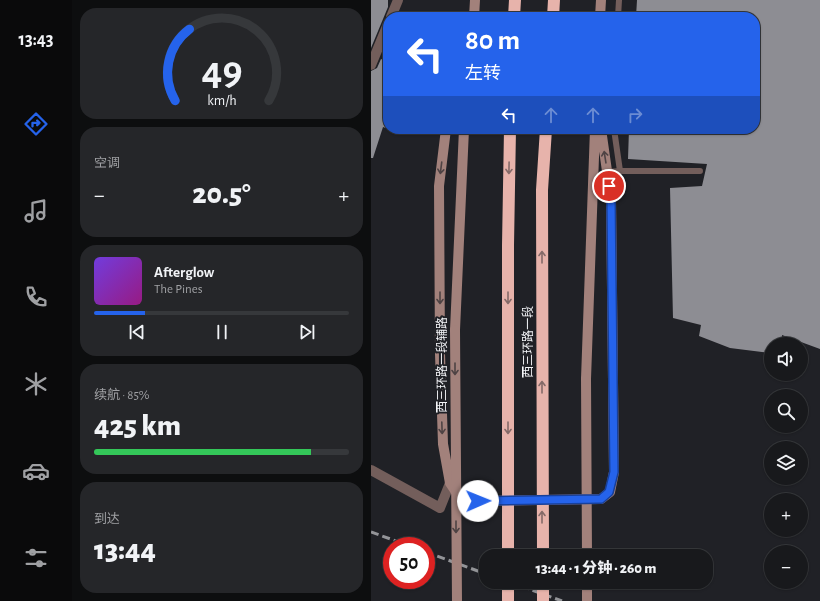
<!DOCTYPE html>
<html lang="zh">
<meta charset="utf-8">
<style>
body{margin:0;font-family:"Alegreya Sans","Noto Sans SC",sans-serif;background:#252629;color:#f1f3f6;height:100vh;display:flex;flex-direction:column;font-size:15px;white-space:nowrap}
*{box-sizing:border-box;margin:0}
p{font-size:13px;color:#9fa0a3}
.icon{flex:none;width:22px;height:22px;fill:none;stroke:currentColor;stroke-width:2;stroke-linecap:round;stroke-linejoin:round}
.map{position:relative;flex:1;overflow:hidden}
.sheet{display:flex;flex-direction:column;gap:8px;padding:8px;background:#0d0e0f;width:299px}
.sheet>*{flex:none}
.guide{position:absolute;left:12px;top:12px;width:377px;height:122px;border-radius:16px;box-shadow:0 1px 3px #0004,0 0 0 1px #36383b;background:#2563eb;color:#fff;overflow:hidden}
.controls{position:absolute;left:393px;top:337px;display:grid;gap:8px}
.controls a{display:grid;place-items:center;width:44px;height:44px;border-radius:50%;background:#18191c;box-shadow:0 1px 3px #0004,0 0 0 1px #36383b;font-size:20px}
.speed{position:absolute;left:12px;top:537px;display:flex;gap:8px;font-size:20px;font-weight:700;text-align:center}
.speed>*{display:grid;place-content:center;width:52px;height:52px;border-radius:50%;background:#18191c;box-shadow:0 1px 3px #0004,0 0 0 1px #36383b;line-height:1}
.speed .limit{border:6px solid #d22;background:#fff;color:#111}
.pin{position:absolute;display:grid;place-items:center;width:34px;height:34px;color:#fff;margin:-17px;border:2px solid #fff;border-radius:50%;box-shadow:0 1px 4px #0007}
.me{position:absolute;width:44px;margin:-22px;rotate:89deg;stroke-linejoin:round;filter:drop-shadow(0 0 3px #0008)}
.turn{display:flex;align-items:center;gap:14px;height:84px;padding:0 16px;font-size:18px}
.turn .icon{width:52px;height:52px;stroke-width:2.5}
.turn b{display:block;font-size:28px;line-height:34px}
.lanes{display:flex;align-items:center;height:38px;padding:0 16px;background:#0003;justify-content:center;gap:20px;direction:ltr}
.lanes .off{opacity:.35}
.big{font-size:30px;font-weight:800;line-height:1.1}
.sheet .card{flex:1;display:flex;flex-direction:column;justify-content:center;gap:6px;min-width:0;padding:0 14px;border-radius:16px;background:#252629}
.sheet .dial{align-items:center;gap:0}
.dial svg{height:104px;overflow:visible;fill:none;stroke:#36383b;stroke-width:7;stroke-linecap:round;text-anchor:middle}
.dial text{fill:#f1f3f6;stroke:none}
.song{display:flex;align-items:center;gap:12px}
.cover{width:48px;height:48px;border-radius:6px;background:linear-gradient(135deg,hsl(260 70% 55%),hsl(310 70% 35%))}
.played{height:4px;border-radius:2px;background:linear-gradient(90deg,#2563eb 20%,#36383b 20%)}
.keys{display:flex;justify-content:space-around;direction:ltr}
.heat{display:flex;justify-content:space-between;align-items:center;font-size:22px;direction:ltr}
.charge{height:6px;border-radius:3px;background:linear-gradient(90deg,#34c759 85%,#36383b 0)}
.trip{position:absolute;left:108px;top:549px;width:234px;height:40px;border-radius:16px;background:#18191c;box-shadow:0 1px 3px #0004,0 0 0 1px #36383b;font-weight:800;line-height:40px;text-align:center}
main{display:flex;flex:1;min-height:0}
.tab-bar{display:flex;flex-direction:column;width:72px;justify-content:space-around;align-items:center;background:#0a0a0b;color:#9fa0a3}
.tab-bar .icon{width:28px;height:28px}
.tab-bar .on{color:#2563eb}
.tab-bar b{font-size:18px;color:#f1f3f6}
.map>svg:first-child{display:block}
.building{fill:#8d8d93}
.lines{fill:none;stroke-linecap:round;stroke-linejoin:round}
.lane{stroke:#735e5b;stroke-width:6}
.street{stroke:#735e5b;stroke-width:10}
.secondary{stroke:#a2817b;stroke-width:10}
.highway{stroke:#e7b3ab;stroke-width:12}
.rail{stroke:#939498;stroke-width:3;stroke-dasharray:8 4;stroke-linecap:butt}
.secondary-bridge{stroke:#a2817b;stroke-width:10}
.highway-bridge{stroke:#e7b3ab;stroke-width:12}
.oneway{stroke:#4e4344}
.oneway2{stroke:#846a68}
.route-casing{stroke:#184099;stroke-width:10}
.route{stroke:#2563eb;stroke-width:7}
.labels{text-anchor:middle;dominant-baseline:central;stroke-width:4;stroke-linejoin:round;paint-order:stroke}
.street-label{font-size:12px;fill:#f4f5f8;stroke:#202126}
</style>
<main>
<nav class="tab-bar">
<b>13:43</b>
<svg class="icon on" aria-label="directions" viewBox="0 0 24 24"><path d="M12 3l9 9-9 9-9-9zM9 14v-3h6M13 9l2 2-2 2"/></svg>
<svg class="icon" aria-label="music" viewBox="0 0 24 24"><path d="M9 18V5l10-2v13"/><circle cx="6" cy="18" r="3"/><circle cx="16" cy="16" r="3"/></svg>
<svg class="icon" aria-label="phone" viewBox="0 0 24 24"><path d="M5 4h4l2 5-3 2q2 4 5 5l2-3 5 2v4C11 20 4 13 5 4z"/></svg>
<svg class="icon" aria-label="climate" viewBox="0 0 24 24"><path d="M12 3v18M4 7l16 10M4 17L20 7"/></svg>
<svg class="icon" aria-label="car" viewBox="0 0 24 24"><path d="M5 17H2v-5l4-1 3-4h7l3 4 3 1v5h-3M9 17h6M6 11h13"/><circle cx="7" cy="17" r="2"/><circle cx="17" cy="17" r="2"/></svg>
<svg class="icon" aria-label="filters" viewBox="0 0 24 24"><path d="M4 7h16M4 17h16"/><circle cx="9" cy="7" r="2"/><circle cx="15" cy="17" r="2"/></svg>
</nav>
<section class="sheet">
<div class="card dial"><svg viewBox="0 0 100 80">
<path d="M14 69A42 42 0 1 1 86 69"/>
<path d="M14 69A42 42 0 0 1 25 14" stroke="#2563eb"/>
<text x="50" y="56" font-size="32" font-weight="700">49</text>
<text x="50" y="72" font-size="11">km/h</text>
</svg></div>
<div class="card"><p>空调</p>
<div class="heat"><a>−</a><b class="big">20.5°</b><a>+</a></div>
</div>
<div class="card">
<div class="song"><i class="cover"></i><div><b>Afterglow</b><p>The Pines</p></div></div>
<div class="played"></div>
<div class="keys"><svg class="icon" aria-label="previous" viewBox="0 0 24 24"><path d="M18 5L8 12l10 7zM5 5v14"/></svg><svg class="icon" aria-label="pause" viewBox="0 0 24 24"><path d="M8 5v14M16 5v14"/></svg><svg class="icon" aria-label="next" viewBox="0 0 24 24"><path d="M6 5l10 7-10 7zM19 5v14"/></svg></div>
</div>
<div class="card"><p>续航 · 85%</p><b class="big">425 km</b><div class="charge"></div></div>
<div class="card"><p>到达</p><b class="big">13:44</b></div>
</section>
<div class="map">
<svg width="449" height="601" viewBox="0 0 449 601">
<rect width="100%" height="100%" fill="#202126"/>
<!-- building -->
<path class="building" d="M 0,0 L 17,0 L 17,7 L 0,48 Z
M 266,0 L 449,0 L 449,349 L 411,335 L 411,344 L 400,344 L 400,353 L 359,348 L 328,336 L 330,325 L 302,318 L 299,188 L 331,186 L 336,164 L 257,159 L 258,129 L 384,129 L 384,17 L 265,17 Z
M 10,59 L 17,62 L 17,129 L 12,127 L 2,158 L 0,158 L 0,71 L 6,68 Z"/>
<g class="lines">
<!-- lane -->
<path class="lane" d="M 247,17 L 248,0
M 243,129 L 249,171
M 236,172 L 249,171 L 329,171"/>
<!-- street -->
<path class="street" d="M 20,17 L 27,0
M 0,65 L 17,24
M 0,470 L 69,508 L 79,483"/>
<!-- secondary -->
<path class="secondary" d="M 103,17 L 104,0
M 229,17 L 230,0
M 75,129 L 68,186 L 69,354 L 72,444 L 79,483 L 91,501 L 107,501 L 230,499 L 239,492 L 243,472 L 240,199 L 230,129
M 84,330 L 93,129
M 215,379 L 224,129
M 216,582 L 216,601"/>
<!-- highway -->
<path class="highway" d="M 143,17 L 144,0
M 182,17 L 183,0
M 137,582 L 137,601"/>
<!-- rail -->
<path class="rail" d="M 0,532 L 39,546
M 55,552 L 115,574
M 139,582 L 191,601"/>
<!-- secondary-bridge -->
<path class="secondary-bridge" d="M 84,330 L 86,601
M 215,379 L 216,556"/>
<!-- highway-bridge -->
<path class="highway-bridge" d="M 137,556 L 137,245 L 139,129
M 172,556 L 171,190 L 175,129
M 172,582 L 172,601"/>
</g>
<!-- one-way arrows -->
<defs><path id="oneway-shaft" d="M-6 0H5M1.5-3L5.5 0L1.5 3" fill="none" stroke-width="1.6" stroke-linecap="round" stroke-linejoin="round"/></defs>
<g class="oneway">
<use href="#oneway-shaft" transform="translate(234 157) rotate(-99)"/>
<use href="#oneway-shaft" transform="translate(70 168) rotate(97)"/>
<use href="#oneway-shaft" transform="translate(69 298) rotate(90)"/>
<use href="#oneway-shaft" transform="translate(84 369) rotate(90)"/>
<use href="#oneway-shaft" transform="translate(71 428) rotate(88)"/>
<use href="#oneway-shaft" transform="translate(85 527) rotate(90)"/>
</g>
<g class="oneway2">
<use href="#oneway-shaft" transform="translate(138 168) rotate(91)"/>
<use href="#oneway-shaft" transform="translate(171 257) rotate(-90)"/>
<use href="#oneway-shaft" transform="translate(137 298) rotate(90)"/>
<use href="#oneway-shaft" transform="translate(171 387) rotate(-90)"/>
<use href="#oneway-shaft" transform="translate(137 428) rotate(90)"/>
<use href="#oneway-shaft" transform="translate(171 517) rotate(-90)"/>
</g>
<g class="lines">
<defs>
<path id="route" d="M 107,501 L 230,499 L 238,492 L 243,472 L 240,199 L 238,186"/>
</defs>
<!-- route casing -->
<use href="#route" class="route-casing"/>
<!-- route -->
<use href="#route" class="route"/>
</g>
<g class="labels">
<!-- street labels -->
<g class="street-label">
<text transform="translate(157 342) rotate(-90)">西三环路一段</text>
<text transform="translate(71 365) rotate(-90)">西三环路一段辅路</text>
</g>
</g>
</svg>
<div class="controls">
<a><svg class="icon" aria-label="sound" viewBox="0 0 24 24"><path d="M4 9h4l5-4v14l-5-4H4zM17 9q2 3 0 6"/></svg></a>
<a><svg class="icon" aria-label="search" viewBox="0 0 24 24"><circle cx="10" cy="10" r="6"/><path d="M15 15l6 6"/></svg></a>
<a><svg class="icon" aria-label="layers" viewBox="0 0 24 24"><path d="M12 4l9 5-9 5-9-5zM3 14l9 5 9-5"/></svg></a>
<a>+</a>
<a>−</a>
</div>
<div class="speed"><div class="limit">50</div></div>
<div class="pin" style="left:238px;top:186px;background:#d93025"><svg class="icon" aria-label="arrive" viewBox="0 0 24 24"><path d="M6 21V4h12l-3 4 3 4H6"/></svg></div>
<svg class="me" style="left:107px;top:501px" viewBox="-20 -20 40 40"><circle r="19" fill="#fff"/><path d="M0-13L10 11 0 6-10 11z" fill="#2563eb"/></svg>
<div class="trip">13:44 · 1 分钟 · 260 m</div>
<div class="guide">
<div class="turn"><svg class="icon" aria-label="left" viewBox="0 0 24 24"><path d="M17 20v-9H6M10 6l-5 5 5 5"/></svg><div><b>80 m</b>左转</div></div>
<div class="lanes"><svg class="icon" aria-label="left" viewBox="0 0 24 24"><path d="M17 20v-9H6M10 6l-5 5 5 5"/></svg><svg class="icon off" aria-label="ahead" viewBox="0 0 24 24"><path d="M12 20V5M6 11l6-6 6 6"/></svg><svg class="icon off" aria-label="ahead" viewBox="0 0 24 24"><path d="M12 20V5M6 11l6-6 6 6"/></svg><svg class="icon off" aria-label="right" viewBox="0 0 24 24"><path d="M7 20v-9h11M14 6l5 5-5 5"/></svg></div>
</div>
</div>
</main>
